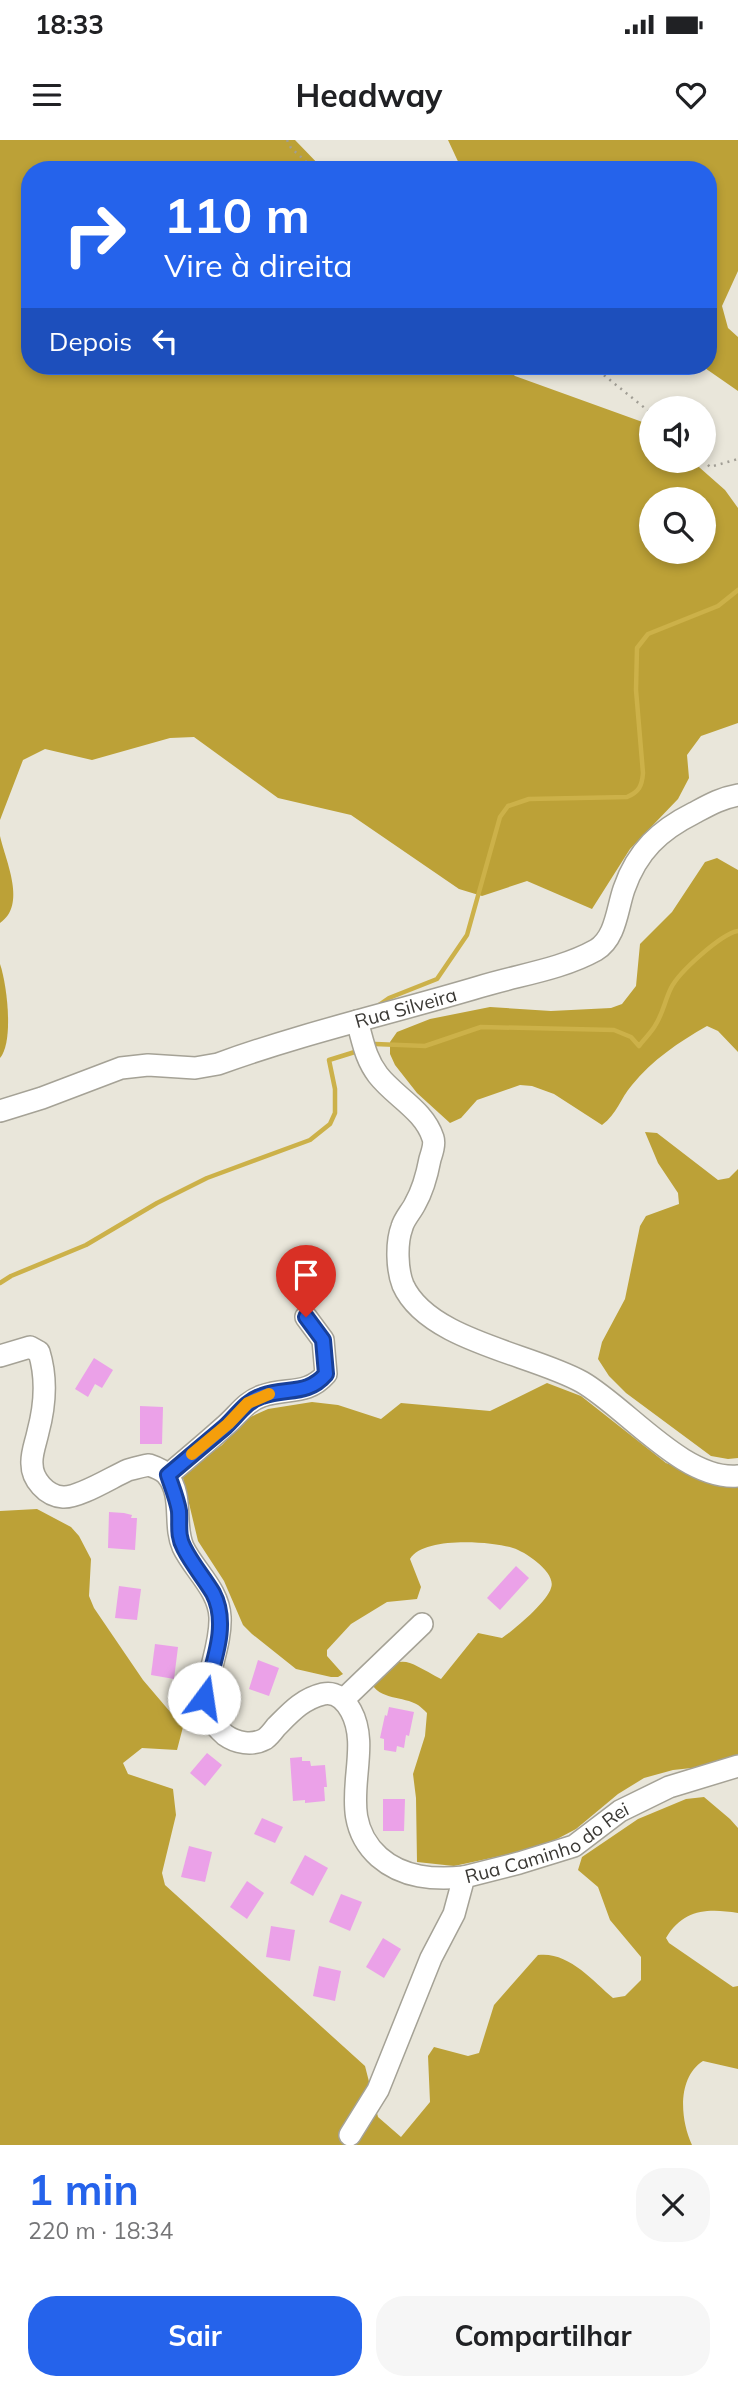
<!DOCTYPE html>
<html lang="pt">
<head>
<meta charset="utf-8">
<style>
	body { margin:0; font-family:Mulish,sans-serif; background:#f6f6f6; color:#202124; height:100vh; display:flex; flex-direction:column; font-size:26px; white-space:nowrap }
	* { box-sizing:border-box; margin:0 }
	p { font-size:23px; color:#757577 }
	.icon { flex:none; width:38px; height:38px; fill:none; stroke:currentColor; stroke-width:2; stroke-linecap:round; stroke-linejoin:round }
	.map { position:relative; height:2005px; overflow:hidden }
	.drawer { display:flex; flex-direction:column; background:#fff; flex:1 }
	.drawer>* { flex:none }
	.top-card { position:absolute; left:21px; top:21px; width:696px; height:214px; border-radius:28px; box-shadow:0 4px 10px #0003; background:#2563eb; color:#fff; overflow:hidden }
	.tools { position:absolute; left:639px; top:256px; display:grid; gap:14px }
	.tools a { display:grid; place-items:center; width:77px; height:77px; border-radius:50%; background:#fff; box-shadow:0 4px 10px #0003; font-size:35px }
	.pin { position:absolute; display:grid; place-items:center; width:60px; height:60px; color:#fff; margin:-72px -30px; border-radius:50% 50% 50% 0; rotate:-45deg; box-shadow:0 0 7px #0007 }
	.pin .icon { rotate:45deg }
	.me { position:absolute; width:77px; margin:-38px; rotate:14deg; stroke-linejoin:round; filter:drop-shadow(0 0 5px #0008) }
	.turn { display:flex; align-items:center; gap:24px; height:147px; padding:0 28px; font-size:32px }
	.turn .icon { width:91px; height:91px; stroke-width:2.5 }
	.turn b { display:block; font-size:49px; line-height:60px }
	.then { display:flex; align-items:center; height:66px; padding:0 28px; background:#0003; gap:14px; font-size:26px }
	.round { display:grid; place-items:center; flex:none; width:74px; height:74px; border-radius:28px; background:#f6f6f6 }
	.head { display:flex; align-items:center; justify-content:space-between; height:119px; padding:0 28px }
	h1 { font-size:42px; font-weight:700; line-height:52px; color:#2563eb }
	.primary-button { display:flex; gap:14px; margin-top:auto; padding:14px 28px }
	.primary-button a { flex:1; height:80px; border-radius:28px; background:#2563eb; color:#fff; font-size:28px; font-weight:700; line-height:80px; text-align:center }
	.primary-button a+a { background:#f6f6f6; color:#202124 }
	.status { display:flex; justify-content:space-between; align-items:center; height:49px; padding:0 35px; background:#fff; direction:ltr }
	.status svg { height:19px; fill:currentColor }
	header { display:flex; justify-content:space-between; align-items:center; height:91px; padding:0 28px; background:#fff; font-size:32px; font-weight:700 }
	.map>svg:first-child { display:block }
</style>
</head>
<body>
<div class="status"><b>18:33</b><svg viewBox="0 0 49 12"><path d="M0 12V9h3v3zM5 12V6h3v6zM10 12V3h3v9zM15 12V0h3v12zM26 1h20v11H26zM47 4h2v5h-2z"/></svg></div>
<header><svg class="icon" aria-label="menu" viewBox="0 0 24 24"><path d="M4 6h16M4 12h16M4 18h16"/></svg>Headway<svg class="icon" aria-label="heart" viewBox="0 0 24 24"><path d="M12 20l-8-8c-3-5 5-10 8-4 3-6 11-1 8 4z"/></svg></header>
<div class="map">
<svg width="738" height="2005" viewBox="0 0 738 2005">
	<rect width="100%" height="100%" fill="#e9e6da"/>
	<!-- forest -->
	<g fill="#bca137" fill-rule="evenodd">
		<path d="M0,0h295l29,30h-294v196h475l10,10 133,48 3,3v33h40l34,30 13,18v215l-37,13 -14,19 2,23 -11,21 -48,50 -38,60 -65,-28 -45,15 -23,-7 -108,-74 -73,-17 -84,-61 -24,1 -78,22 -47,-11 -22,11 -23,60zM651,359h53v52h-53z"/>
		<path d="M448,0h290v131l-16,35 6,22 10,9v54l-36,-25h7v-196h-247z"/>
		<path d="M0,696c6,26 27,69 0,87z"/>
		<path d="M717,718l21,12v182l-20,-21 -11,-5c-28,16 -55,34 -75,59 -12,14 -15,29 -30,40l-48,-31 -22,-8 -12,-1 -43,15 -16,18 -11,5 -33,-30 -22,-28 -5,-11v-12l7,-10 33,-13 60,-12 61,4 60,-3 11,-4 14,-18 4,-42 32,-32 33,-50z"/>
		<path d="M0,824c7,20 14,78 0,94z"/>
		<path d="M645,992l12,1 61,47 11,-2 9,-9v289l-10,1 -17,-3 -85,-63 -17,-17 -11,-17 4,-17 23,-43 15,-73 6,-10 33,-12 -1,-11 -20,-30z"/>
		<path d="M547,1243l34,13 85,67 65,23h7v268l-18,11 -47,5 -29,8 -26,16 -42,35 -34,18 -88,19 -37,-4 -1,-64 -3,-24 12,-38 2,-23c-3,-3 -6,-6 -9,-8 -14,-9 -40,-5 -47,-23 31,-31 34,-22 70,-3l37,-46 24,5c12,-8 45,-36 49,-50 6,-15 -25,-36 -38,-40 -21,-7 -90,-12 -103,11l11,28 -4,12 -30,3 -36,22 -24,26v6l16,18 -5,3h-7l-35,-8 -44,-35 -9,-9 -19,-44 -26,-40 -16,-67 40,-29 24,-26 22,-10 44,-7 26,3 43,14 20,-16 89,8z"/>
		<path d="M37,1369l34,18 8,9 12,23 -2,37 5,12 49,72 40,47 -6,23 -35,-2 -19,15 5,11 45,15 3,26 -14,58 3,12 200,181 13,51 23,20 29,-35 -2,-46 6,-9 34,9 11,-3 15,-48 44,-50c30,-4 54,25 75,43l12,-2 16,-16v-23l-31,-37 -12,-33 -20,-17 4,-13 56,-38 48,-20 18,-2 26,22 8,9v85c-30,-5 -55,-4 -72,25l3,5 64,44 5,-1v83l-35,-8c-26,17 -23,58 -11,84h-692v-634z"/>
	</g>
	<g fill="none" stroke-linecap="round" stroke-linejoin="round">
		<!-- stream -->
		<g stroke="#ccb149" stroke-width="4.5">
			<path d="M376,867l13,-9 48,-19 30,-44 33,-118 8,-11 21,-7 98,-2c12,-5 15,-11 16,-24l-7,-83 1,-42 11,-14 70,-28 20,-16"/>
			<path d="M375,904l50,2 56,-19 133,3 17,7 8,9c5,-7 13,-14 17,-22 7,-11 9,-24 15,-36 8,-16 50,-54 67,-57"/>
			<path d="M0,1143l11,-7 75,-31 71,-42 50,-25 103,-38 20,-16 5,-11v-24l-6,-29 29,-9"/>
		</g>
	</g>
	<!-- building -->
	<g fill="#eba1e8">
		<path d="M94,1218l19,12 -11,18 -7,-4 -7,13 -13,-8z"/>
		<path d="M140,1266l23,1 -1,37h-22z"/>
		<path d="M109,1372l15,1 8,2 -1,3h6l-2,32 -27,-2z"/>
		<path d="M516,1426l13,12 -29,32 -13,-12z"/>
		<path d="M119,1446l22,3 -4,31 -22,-2z"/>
		<path d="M155,1504l23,3 -4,32 -23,-4z"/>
		<path d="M258,1520l21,8 -10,28 -20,-7z"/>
		<path d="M389,1567l25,5 -5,24 -3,-1 -2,13 -7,-2 -1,6 -12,-2v-11l-4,-1 5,-23 2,1z"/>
		<path d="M207,1613l15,12 -17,21 -15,-13z"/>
		<path d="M302,1617v4h8l1,5 14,-1 2,22h-3l1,14 -20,2v-3l-12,1 -3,-43z"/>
		<path d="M383,1659h22l-1,32h-21z"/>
		<path d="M262,1678l21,9 -8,16 -21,-9z"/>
		<path d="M189,1706l23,6 -7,30 -24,-5z"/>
		<path d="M305,1715l23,13 -15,28 -23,-13z"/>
		<path d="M247,1741l17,12 -17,26 -17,-12z"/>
		<path d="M341,1754l21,8 -12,29 -21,-9z"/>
		<path d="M271,1786l24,4 -5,31 -24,-4z"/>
		<path d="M383,1798l18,11 -17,29 -18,-11z"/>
		<path d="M319,1826l22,5 -6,30 -22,-5z"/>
	</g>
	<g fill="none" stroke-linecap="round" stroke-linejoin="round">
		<!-- minor casing -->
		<g stroke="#a5a296" stroke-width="24">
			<g id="minor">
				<path d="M357,881c6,20 8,37 21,54 17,22 46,35 55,63 2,6 -1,15 -3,21 -3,16 -7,31 -15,45 -4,8 -11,15 -13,23 -6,16 -5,43 1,58 25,56 130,69 179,97 45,26 102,99 156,94"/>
				<path id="s1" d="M0,971l42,-13 79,-30 27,-3 47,3 23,-4c85,-31 174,-51 261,-77 38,-12 81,-17 117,-37 20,-12 21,-41 28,-61 13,-38 36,-59 70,-76 15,-8 27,-15 44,-18"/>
				<path d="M0,1216l30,-9 9,5c8,26 6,54 -1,80 -2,10 -7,22 -6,32 0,15 14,32 31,33 16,1 49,-20 65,-27 7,-2 14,-4 21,-5 6,2 14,5 18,10 17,21 6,50 16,72 11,23 36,43 37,70 1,21 -7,42 -11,62 -2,7 -5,14 -4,21 2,17 8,24 20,35 11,8 27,11 40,4 4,-3 8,-8 11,-12 14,-14 26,-28 47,-33 13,-3 22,6 28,17 24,44 -20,103 28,146 24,21 55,23 85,20"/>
				<path d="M168,1335c19,-16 38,-32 57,-49 12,-10 21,-25 37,-30 25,-9 45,0 64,-22l-3,-34 -17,-23"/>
				<path d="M344,1559l78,-75"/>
				<path id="s2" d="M350,1995l28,-45 53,-132 23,-44 10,-37 55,-14 55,-17 46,-35 49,-24 69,-21"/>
			</g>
		</g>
		<!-- path -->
		<g stroke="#a19e95" stroke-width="2.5" stroke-dasharray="2 5" stroke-linecap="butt">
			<path d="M287,0l4,8 20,18 37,4"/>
			<path d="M585,226l20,10 46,37"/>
			<path d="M703,320l7,7 28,-8"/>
		</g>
		<!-- minor -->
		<use href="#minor" stroke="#fff" stroke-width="21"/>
	</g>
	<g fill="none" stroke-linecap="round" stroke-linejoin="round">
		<!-- route casing -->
		<g stroke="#184099" stroke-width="18">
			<path id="route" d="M204,1558c8,-33 26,-73 9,-105 -9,-15 -21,-29 -29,-45 -7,-13 -4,-23 -5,-37 -2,-12 -7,-24 -11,-36 19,-16 38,-32 57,-48 12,-11 21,-26 37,-31 25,-9 45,0 64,-22l-3,-34 -17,-23"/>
		</g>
		<!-- route -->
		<use href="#route" stroke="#2563eb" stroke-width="12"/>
		<!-- slow -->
		<path stroke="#f59e0b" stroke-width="12" d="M192,1314l36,-30 20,-21 21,-9"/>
	</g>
	<g text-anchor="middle" stroke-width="6" stroke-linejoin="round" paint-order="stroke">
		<!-- street labels -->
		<g font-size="19" fill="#3a3834" stroke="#fff">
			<text dy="7" stroke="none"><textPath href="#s1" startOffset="422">Rua Silveira</textPath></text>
			<text dy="7" stroke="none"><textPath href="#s2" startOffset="374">Rua Caminho do Rei</textPath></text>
		</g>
	</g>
</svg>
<div class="tools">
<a><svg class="icon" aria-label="sound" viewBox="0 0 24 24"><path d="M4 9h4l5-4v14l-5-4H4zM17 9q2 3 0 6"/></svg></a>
<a><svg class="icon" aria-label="search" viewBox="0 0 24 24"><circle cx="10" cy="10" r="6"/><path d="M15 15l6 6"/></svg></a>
</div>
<div class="pin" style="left:306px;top:1177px;background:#d93025"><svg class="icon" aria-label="arrive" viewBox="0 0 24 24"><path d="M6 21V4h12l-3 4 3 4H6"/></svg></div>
<svg class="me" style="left:204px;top:1558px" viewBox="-20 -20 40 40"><circle r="19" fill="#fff"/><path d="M0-13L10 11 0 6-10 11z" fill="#2563eb"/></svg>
<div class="top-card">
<div class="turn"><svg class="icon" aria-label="right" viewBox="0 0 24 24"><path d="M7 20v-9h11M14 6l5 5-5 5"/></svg><div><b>110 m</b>Vire à direita</div></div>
<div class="then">Depois<svg class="icon" aria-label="left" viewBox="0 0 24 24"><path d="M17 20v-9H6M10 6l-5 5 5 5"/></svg></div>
</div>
</div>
<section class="drawer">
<div class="head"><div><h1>1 min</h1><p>220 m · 18:34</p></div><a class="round"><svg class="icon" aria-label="close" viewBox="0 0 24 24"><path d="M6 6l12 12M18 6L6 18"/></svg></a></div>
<div class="primary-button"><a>Sair</a><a>Compartilhar</a></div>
</section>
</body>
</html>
